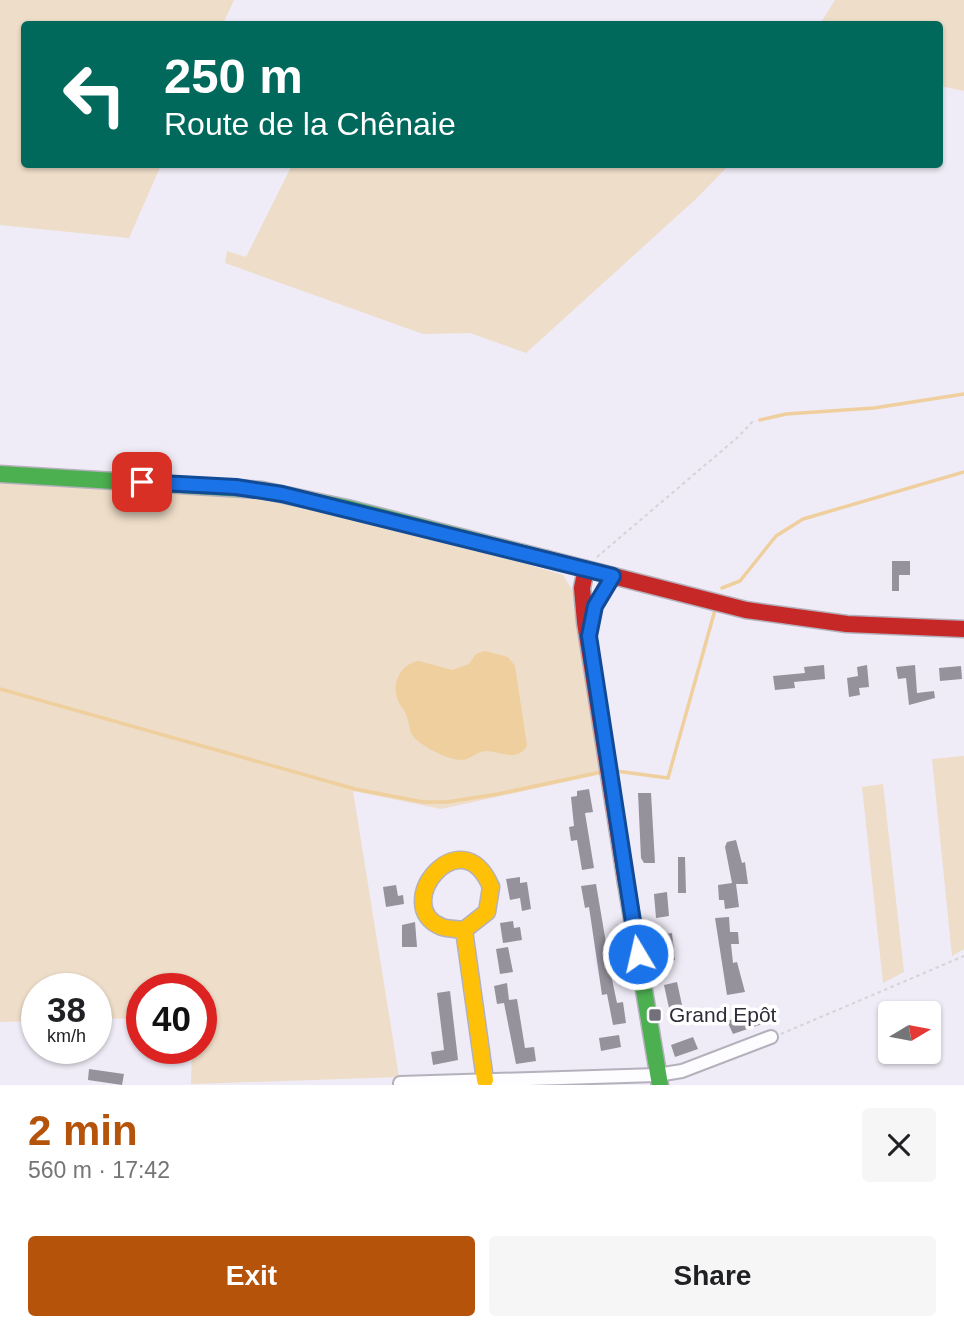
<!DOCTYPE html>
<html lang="en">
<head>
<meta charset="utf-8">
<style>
	body { margin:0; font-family:Arial,sans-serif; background:#f6f6f6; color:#202124; height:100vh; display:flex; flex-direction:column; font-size:26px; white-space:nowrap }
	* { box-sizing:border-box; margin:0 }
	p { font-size:23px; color:#757577 }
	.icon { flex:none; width:38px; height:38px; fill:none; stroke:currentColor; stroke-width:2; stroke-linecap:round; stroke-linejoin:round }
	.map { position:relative; height:1085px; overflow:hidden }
	.sheet { display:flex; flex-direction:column; background:#fff; flex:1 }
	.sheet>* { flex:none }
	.top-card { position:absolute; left:21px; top:21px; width:922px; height:147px; border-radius:7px; box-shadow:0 2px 5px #0004; background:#00695c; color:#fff; overflow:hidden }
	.needle { width:46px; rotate:80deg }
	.tools { position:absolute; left:878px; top:1001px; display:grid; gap:14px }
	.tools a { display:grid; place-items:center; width:63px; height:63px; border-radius:7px; background:#fff; box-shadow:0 2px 5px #0004; font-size:35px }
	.speed { position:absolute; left:21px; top:973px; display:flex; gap:14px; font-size:35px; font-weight:700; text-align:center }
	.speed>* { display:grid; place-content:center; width:91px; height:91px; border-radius:50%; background:#fff; box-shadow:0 2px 5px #0004; line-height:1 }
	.speed small { font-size:18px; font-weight:400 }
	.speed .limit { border:10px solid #d22; background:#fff; color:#111 }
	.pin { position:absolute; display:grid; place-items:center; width:60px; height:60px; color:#fff; margin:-30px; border-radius:14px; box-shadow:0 4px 10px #0006 }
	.me { position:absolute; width:77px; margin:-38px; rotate:351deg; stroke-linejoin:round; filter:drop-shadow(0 0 5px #0008) }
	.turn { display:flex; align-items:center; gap:24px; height:147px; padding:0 28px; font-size:32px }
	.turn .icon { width:91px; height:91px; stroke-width:2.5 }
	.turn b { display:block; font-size:49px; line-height:60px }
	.round { display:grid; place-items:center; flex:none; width:74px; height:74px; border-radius:7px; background:#f6f6f6 }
	.headline { display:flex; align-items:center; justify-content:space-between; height:119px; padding:0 28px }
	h1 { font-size:42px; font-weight:700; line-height:52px; color:#b45309 }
	.primary-button { display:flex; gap:14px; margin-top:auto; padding:14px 28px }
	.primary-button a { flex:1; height:80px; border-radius:7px; background:#b45309; color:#fff; font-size:28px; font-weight:700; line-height:80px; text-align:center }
	.primary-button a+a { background:#f6f6f6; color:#202124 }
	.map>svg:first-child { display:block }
</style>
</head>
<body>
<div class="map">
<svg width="964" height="1085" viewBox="0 0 964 1085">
	<rect width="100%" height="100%" fill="#efecf7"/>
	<!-- green -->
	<g fill="#eeddc8">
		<path d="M0,0h234l-11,24h-199v140l137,1 -32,73 -129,-13z"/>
		<path d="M835,0h129v91l-24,-5v-62h-120z"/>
		<path d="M292,165v-1l437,1 -32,33 -171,155 -56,-20 -47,1 -198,-71 2,-12 19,6z"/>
		<path d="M0,482l266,17 170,38 127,38 14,23 25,176 -161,35 -88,-18 46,286 -208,7 1,-36h9v-59h-59v29l-46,1v-30h-59v32l-37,1z"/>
		<path d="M964,756v193l-12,7 -20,-197z"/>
		<path d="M883,784l21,188 -21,11 -21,-196z"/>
	</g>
	<!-- water -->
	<path fill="#efcf9d" d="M485,651l23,6 7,9 12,80c-10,16 -25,6 -40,5 -16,0 -14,15 -40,6 -10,-4 -30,-13 -36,-24 -2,-5 -2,-11 -4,-16 -2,-7 -8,-12 -10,-19 -5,-17 5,-35 22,-37l33,9 17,-6 7,-10z"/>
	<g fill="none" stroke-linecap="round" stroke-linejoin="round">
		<!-- stream -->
		<g stroke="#efcf9d" stroke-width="3.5">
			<path d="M760,420l26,-6 88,-6 90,-14"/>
			<path d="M722,588l18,-7 36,-45 27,-17 161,-47"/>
			<path d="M0,689l355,100 68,13h24l51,-8 103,-22"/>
			<path d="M616,771l52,7 47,-168"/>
		</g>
	</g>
	<!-- building -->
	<g fill="#95929c">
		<path d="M892,561h18v14h-11v16h-7z"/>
		<path d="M824,665l1,14 -31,3 1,6 -20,2 -2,-14 32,-3 -1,-6z"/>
		<path d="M867,665l2,22 -10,1 1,7 -11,2 -2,-19 11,-2 -1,-9z"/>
		<path d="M915,665l2,28 17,-2 1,7 -26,7 -3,-27 -8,1 -2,-12z"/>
		<path d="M961,666l1,13 -22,2 -1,-13z"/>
		<path d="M589,789l4,23 -8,1 9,55 -12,2 -5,-30 -6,1 -2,-14 5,-1 -3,-29 6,-1v-5z"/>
		<path d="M638,793h13l4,70h-11l-3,-5z"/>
		<path d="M736,840l6,23 3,-1 3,22h-12l3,23 -14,2 -1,-9h-5l-1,-15 14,-2 -7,-36 2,-5z"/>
		<path d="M678,857h7l1,36h-8z"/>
		<path d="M520,877v6l7,-1 4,27 -9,2 -2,-13 -10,2 -4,-21z"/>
		<path d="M596,884l17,100 4,19 6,-1 3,21 -13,2 -6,-31 -5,1 -13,-88 -4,1 -4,-22z"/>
		<path d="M396,885l2,11 5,-1 1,9 -18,3 -3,-20z"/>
		<path d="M667,892l2,24 -13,2 -2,-24z"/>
		<path d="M729,917l1,15h8l1,12h-8l2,19 4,-1 8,30 -18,3 -12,-77z"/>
		<path d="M513,921l1,7 6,-1 2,13 -19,3 -3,-20z"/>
		<path d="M415,922l2,25h-15v-22z"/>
		<path d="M672,933l3,27 -5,1v4l-9,1 -3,-31z"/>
		<path d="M508,947l5,25 -13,2 -4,-25z"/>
		<path d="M677,982l5,23 -13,3 -5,-23z"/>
		<path d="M507,983l2,17 8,-1 8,49 9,-1 2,14 -20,3 -12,-61 -7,1 -3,-18z"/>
		<path d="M450,991l8,69 -25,5 -2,-13 13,-2 -7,-57z"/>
		<path d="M757,1010l5,14 -29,10 -6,-13z"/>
		<path d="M619,1035l2,12 -20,4 -2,-13z"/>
		<path d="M693,1037l5,12 -23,8 -4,-12z"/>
		<path d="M89,1069l35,5 -2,11 -34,-5z"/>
	</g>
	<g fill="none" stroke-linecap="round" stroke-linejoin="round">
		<!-- street casing -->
		<g stroke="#b4b1bc" stroke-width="16">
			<g id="street">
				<path d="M589,629l6,-23 18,-30"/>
				<path d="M400,1083l257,-8 25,-4 89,-34"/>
			</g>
		</g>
		<!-- fast casing -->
		<g stroke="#b4b1bc" stroke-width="19">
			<g id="fast">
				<path d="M0,474l262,16 85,18 200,51"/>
				<path d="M626,883l34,202"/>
			</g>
		</g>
		<!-- slow casing -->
		<g stroke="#b4b1bc" stroke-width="19">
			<path id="slow" d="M464,930c-7,-1 -16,-1 -22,-3 -53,-20 19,-112 49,-40l-4,25 -23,18 21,150"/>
		</g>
		<!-- jam casing -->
		<g stroke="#b4b1bc" stroke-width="19">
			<g id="jam">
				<path d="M547,559l199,51 101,14 117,5"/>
				<path d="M586,569l-4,19 3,34 41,261"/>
			</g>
		</g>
		<!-- path -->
		<g stroke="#d5d3d7" stroke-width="2" stroke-dasharray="3.5 3.5" stroke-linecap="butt">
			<path d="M597,557l141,-120 17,-18"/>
			<path d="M781,1034l183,-78"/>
		</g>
		<!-- street -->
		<use href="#street" stroke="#fdfcfe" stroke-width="12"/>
		<!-- fast -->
		<use href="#fast" stroke="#4caf50" stroke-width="16"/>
		<!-- slow -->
		<use href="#slow" stroke="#ffc107" stroke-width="16"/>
		<!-- jam -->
		<use href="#jam" stroke="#c62828" stroke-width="16"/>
	</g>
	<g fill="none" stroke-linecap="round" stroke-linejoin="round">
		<!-- route casing -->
		<g stroke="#114b97" stroke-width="18">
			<path id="route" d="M142,482l94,5 46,7 331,82 -18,30 -6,30 49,318"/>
		</g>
		<!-- route -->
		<use href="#route" stroke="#1a73e8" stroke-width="12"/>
	</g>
	<!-- markers -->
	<rect fill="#73707c" stroke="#fff" stroke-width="2.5" x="648" y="1008" width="14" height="14" rx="3.5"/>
	<g text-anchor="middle" stroke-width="7" stroke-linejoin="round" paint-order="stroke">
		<!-- poi labels -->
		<g font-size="21" fill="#302d39" stroke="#fff" text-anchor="start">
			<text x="669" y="1022">Grand Epôt</text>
		</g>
	</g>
</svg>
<div class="tools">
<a><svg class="needle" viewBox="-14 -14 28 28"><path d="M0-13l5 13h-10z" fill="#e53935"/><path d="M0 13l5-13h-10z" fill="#757577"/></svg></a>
</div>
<div class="speed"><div>38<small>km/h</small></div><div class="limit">40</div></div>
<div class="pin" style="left:142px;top:482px;background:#d93025"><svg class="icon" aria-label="arrive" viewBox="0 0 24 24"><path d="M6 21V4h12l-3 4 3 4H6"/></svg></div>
<svg class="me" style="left:638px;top:954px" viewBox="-20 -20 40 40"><circle r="17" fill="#1a73e8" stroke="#fff" stroke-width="3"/><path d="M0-11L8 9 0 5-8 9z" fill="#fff"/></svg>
<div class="top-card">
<div class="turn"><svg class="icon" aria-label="left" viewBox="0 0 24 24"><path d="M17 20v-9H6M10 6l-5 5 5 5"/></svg><div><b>250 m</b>Route de la Chênaie</div></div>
</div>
</div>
<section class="sheet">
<div class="headline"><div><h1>2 min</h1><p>560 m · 17:42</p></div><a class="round"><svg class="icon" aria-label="close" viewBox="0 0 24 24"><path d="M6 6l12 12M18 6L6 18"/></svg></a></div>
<div class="primary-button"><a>Exit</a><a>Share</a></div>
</section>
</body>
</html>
